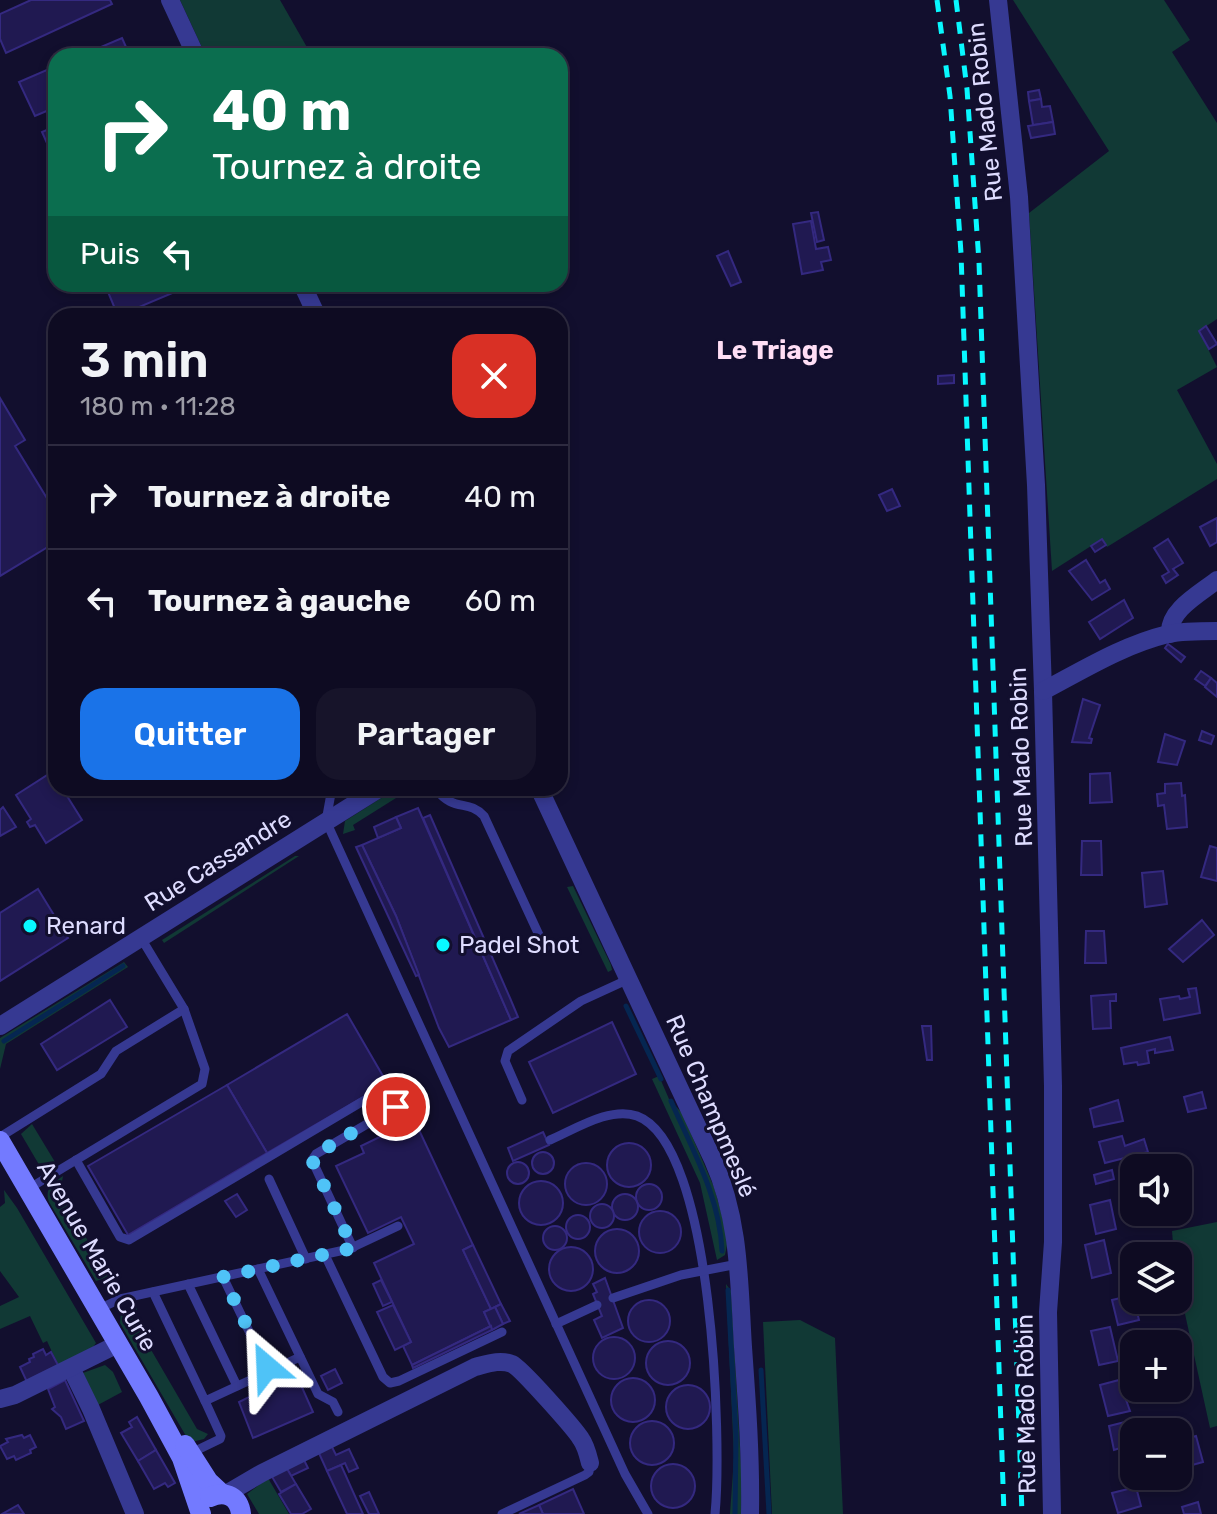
<!DOCTYPE html>
<html lang="fr">
<head>
<meta charset="utf-8">
<style>
	body { margin:0; font-family:Rubik,sans-serif; background:#17142a; color:#f1f3f6; height:100vh; display:flex; flex-direction:column; font-size:30px; white-space:nowrap }
	* { box-sizing:border-box; margin:0 }
	p { font-size:26px; color:#9b9ba5 }
	.icon { flex:none; width:44px; height:44px; fill:none; stroke:currentColor; stroke-width:2; stroke-linecap:round; stroke-linejoin:round }
	.map { position:relative; flex:1; overflow:hidden }
	.sheet { position:absolute; left:48px; top:308px; width:520px; height:488px; display:flex; flex-direction:column; background:#0e0b22; border-radius:24px; box-shadow:0 4px 12px #0003,0 0 0 2px #2e2b40 }
	.sheet>* { flex:none }
	.hud { position:absolute; left:48px; top:48px; width:520px; height:244px; border-radius:24px; box-shadow:0 4px 12px #0003,0 0 0 2px #2e2b40; background:#0b6e4f; color:#fff; overflow:hidden }
	.buttons { position:absolute; left:1120px; top:1154px; display:grid; gap:16px }
	.buttons a { display:grid; place-items:center; width:72px; height:72px; border-radius:16px; background:#0e0b22; box-shadow:0 4px 12px #0003,0 0 0 2px #2e2b40; font-size:40px }
	.pin { position:absolute; display:grid; place-items:center; width:68px; height:68px; color:#fff; margin:-34px; border:4px solid #fff; border-radius:50%; box-shadow:0 2px 8px #0007 }
	.me { position:absolute; width:88px; margin:-44px; rotate:334deg; stroke-linejoin:round; filter:drop-shadow(0 0 6px #0008) }
	.turn { display:flex; align-items:center; gap:28px; height:168px; padding:0 32px; font-size:36px }
	.turn .icon { width:104px; height:104px; stroke-width:2.5 }
	.turn b { display:block; font-size:56px; line-height:68px }
	.then { display:flex; align-items:center; height:76px; padding:0 32px; background:#0003; gap:16px; font-size:30px }
	.round { display:grid; place-items:center; flex:none; width:84px; height:84px; border-radius:24px; background:#17142a }
	.head { display:flex; align-items:center; justify-content:space-between; height:136px; padding:0 32px }
	h1 { font-size:48px; font-weight:600; line-height:60px }
	.button { display:flex; gap:16px; margin-top:auto; padding:16px 32px }
	.button a { flex:1; height:92px; border-radius:24px; background:#1a73e8; color:#fff; font-size:32px; font-weight:600; line-height:92px; text-align:center }
	.button a+a { background:#17142a; color:#f1f3f6 }
	ul { padding:0; list-style:none }
	li { display:flex; align-items:center; gap:24px; height:104px; padding:0 32px; border-top:2px solid #2e2b40 }
	li div { flex:1 }
	li b { display:block; font-size:30px }
	li em { font-style:normal }
	.map>svg:first-child { display:block }
</style>
</head>
<body>
<div class="map">
<svg width="1217" height="1514" viewBox="0 0 1217 1514">
	<rect width="100%" height="100%" fill="#120f2e"/>
	<!-- green -->
	<g fill="#113935">
		<path d="M180,0h100l32,56h-106z"/>
		<path d="M1013,0h151l26,40 -18,12 45,71v196l-18,12 18,36 -40,23 40,74v15l-110,68 -5,-8 -50,32 -23,-358 80,-62z"/>
		<path d="M397,788h15l-59,37 2,5 -12,4 2,-13z"/>
		<path d="M295,856h4l-135,87 -2,-3z"/>
		<path d="M573,886l38,79 1,5 -4,2 -41,-85z"/>
		<path d="M124,962l4,5 -122,77 -6,25v-31z"/>
		<path d="M659,1076l10,23 13,14 32,74 11,39 2,19 -2,10 -8,5 -17,-77 -48,-104z"/>
		<path d="M32,1124l23,38 -14,6 -20,-34z"/>
		<path d="M63,1176l-3,17 49,84 -13,4 -47,-79c-5,-13 4,-19 14,-26z"/>
		<path d="M4,1190l13,18 79,135 -6,8 -31,16 -12,-26 -4,2 -13,-27 -30,13v-23l19,-9 -19,-26v-64l5,-4z"/>
		<path d="M1217,1222v204l-7,2 -32,-146v-26h-4l-2,-25z"/>
		<path d="M726,1284l5,7 11,192 -1,31h-11l4,-57z"/>
		<path d="M137,1306v4l-5,7 65,112 11,5 -4,5 -12,3 -6,-6 -66,-113 1,-11z"/>
		<path d="M800,1320l35,18 8,176h-71l-9,-192z"/>
		<path d="M105,1365l8,7 9,20 -26,14 -16,-32z"/>
		<path d="M268,1478l21,36h-30l-12,-20z"/>
	</g>
	<g fill="none" stroke-linecap="round" stroke-linejoin="round">
		<!-- stream -->
		<g stroke="#052651" stroke-width="5">
			<path d="M626,1006l35,73"/>
			<path d="M4,1041l119,-75"/>
			<path d="M671,1101c21,48 49,96 51,150"/>
			<path d="M728,1290l8,146 -1,78"/>
			<path d="M761,1370l8,144"/>
		</g>
	</g>
	<!-- building -->
	<g fill="#201951" stroke="#342980" stroke-width="2">
		<path d="M31,0h79l2,4 -106,49 -6,-14v-25z"/>
		<path d="M122,38l8,18h-50z"/>
		<path d="M56,66v41l-21,9 -16,-34z"/>
		<path d="M1039,90l2,9 -12,2 -1,-9z"/>
		<path d="M1041,99l1,8 8,-1 3,16 -20,3 -4,-24z"/>
		<path d="M1053,122l2,12 -24,4 -3,-12z"/>
		<path d="M56,126v37l-14,-31z"/>
		<path d="M818,212l6,28 -7,2 -6,-29z"/>
		<path d="M811,221l5,28 12,-2 3,13 -10,2 2,8 -21,4 -9,-50z"/>
		<path d="M728,251l13,31 -10,4 -14,-30z"/>
		<path d="M125,284h55l2,5 -64,27 -10,-24z"/>
		<path d="M1206,326l11,18 -8,5 -10,-18z"/>
		<path d="M954,375v8l-16,1v-8z"/>
		<path d="M0,398l25,42 -10,6 41,67v29l-56,34z"/>
		<path d="M892,489l8,17 -13,5 -8,-16z"/>
		<path d="M1217,518v24l-7,4 -10,-19z"/>
		<path d="M1102,539l4,6 -11,7 -4,-6z"/>
		<path d="M1168,539l15,24 -10,6 5,6 -12,8 -4,-7 7,-4 -15,-24z"/>
		<path d="M1086,560l14,23 5,-3 5,9 -18,11 -23,-29z"/>
		<path d="M1124,600l9,18 -33,21 -11,-17z"/>
		<path d="M1168,644l17,13 -4,5 -16,-14z"/>
		<path d="M1201,671l10,7 -6,8 -10,-7z"/>
		<path d="M1211,678l6,5v14l-12,-10z"/>
		<path d="M1083,699l17,6 -11,33 3,1 -1,4 -19,-1z"/>
		<path d="M1202,731l12,5 -3,8 -12,-4z"/>
		<path d="M1165,734l20,7 -8,24 -19,-3z"/>
		<path d="M52,772l4,7v9h6l20,32 -36,23 -11,-18 -5,2 -3,-5 4,-3 -15,-24z"/>
		<path d="M1110,773l2,29 -22,1v-29z"/>
		<path d="M1181,783l1,13 3,-1 2,32 -20,2 -3,-24 -6,1 -1,-12 8,-1v-9z"/>
		<path d="M3,807l13,20 -16,9v-26z"/>
		<path d="M418,808l93,212 -62,27 -10,-19 -43,-112 -34,-71 39,-17 -5,-11z"/>
		<path d="M430,815l80,183 8,19 -7,3 -88,-202z"/>
		<path d="M396,817l5,11 -23,10 -4,-11z"/>
		<path d="M1082,841h19l1,34h-21z"/>
		<path d="M362,845l34,71 23,59 -3,1 -60,-129z"/>
		<path d="M1210,846l7,2v33l-16,-4z"/>
		<path d="M1163,871l4,33 -22,3 -3,-34z"/>
		<path d="M38,889l30,49 -68,43v-68z"/>
		<path d="M1202,920l12,15 -31,27 -14,-13z"/>
		<path d="M1086,931h18l2,32h-21z"/>
		<path d="M1196,988l4,25 -36,7 -4,-21 19,-3 1,3 10,-2 -2,-8z"/>
		<path d="M1116,994v7h-6l1,27 -18,1 -2,-33z"/>
		<path d="M110,1000l17,27 -70,43 -16,-26z"/>
		<path d="M347,1014l40,69 -120,70 -40,-68z"/>
		<path d="M612,1022l24,52 -83,39 -24,-51z"/>
		<path d="M922,1026h9l1,34h-5z"/>
		<path d="M1170,1037l3,13 -18,3v-4l-8,2 2,12 -11,2 -1,-3 -13,2 -3,-16z"/>
		<path d="M227,1085l40,68 -139,82 -40,-69z"/>
		<path d="M1202,1092l4,16 -18,4 -4,-15z"/>
		<path d="M1118,1100l5,21 -29,6 -4,-18z"/>
		<path d="M412,1115l61,130 -10,5 28,59 -7,3 7,14 -79,39 -9,-19 8,-4 -37,-79 40,-19 -13,-27 -33,16 -32,-67 28,-13 -3,-7 27,-13 -3,-6z"/>
		<path d="M543,1132l6,13 -36,16 -5,-13z"/>
		<path d="M1122,1136l3,10 19,-7 4,13 -43,11 -6,-21z"/>
		<circle cx="629" cy="1165" r="22"/>
		<circle cx="543" cy="1163" r="11"/>
		<circle cx="518" cy="1173" r="11"/>
		<circle cx="586" cy="1184" r="21"/>
		<path d="M1132,1165l2,29 -7,2 -7,-28z"/>
		<path d="M1112,1170l2,9 -18,5 -2,-9z"/>
		<circle cx="541" cy="1203" r="22"/>
		<circle cx="649" cy="1197" r="13"/>
		<path d="M237,1194l10,16 -11,7 -11,-16z"/>
		<circle cx="625" cy="1207" r="13"/>
		<path d="M1110,1200l6,29 -20,5 -6,-29z"/>
		<circle cx="602" cy="1216" r="12"/>
		<circle cx="660" cy="1232" r="21"/>
		<circle cx="578" cy="1227" r="12"/>
		<circle cx="555" cy="1238" r="12"/>
		<circle cx="617" cy="1251" r="22"/>
		<path d="M1104,1240l7,33 -19,5 -7,-33z"/>
		<path d="M473,1245l28,59 -10,5 -28,-59z"/>
		<circle cx="571" cy="1269" r="22"/>
		<path d="M605,1278l18,50 -21,10 -8,-18 8,-4 -9,-22 4,-2 -4,-8z"/>
		<path d="M381,1280l11,22 -9,4 -10,-22z"/>
		<path d="M1133,1295l6,25 -21,5 -6,-25z"/>
		<circle cx="649" cy="1321" r="21"/>
		<path d="M501,1304l9,17 -7,3 -8,-17z"/>
		<path d="M393,1305l18,37 -16,8 -18,-38z"/>
		<path d="M495,1307l8,17 -11,6 -8,-18z"/>
		<path d="M491,1326l1,4 -79,38 -1,-3z"/>
		<path d="M1110,1327l8,34 -19,4 -8,-34z"/>
		<path d="M1161,1331l3,13h-21l-2,-8z"/>
		<circle cx="614" cy="1358" r="21"/>
		<circle cx="668" cy="1363" r="22"/>
		<path d="M43,1349l3,6 5,-3 8,15 -32,15 -7,-15 10,-5 -1,-3 5,-2 -1,-3z"/>
		<path d="M335,1369l7,14 -14,7 -7,-14z"/>
		<path d="M296,1374l17,38 -60,26 -14,-36z"/>
		<circle cx="633" cy="1400" r="22"/>
		<path d="M65,1380l19,41 -18,8 -5,-12 -9,-8 3,-2 -7,-18z"/>
		<path d="M1119,1380l11,31 -22,5 -8,-31z"/>
		<circle cx="688" cy="1407" r="22"/>
		<path d="M137,1417l19,33 -18,11 -17,-28 11,-6 -3,-5z"/>
		<circle cx="652" cy="1443" r="22"/>
		<path d="M1125,1422l5,23 -16,5 -5,-24z"/>
		<path d="M22,1435l2,3 6,-3 6,12 -6,3 1,3 -15,7 -2,-4 -7,3 -7,-13 8,-4 -2,-3z"/>
		<path d="M1196,1436l7,26 -25,7v-28z"/>
		<path d="M331,1445l5,10 13,-6 9,19 -9,4 -4,-9 -18,8 -9,-20z"/>
		<path d="M156,1450l19,33 -7,4 -3,-4 -11,6 -16,-28z"/>
		<path d="M303,1458l5,10 -17,8 -5,-9z"/>
		<circle cx="673" cy="1486" r="22"/>
		<path d="M341,1465l22,49h-16l-20,-43z"/>
		<path d="M286,1467l10,17 -15,8 -10,-17z"/>
		<path d="M296,1484l15,25 -9,5h-11l-12,-20z"/>
		<path d="M1136,1487l5,19 -23,7 -6,-20z"/>
		<path d="M573,1489l11,25h-41l-4,-9z"/>
		<path d="M369,1492l10,22h-10l-9,-18z"/>
		<path d="M1198,1502l3,12h-17l-2,-7z"/>
		<path d="M18,1505l6,9h-22z"/>
		<path d="M539,1505l4,9h-24z"/>
	</g>
	<g fill="none" stroke-linecap="round" stroke-linejoin="round">
		<!-- lane -->
		<g stroke="#363992" stroke-width="9">
			<path d="M332,788l-6,33 299,653 23,40"/>
			<path d="M435,788c20,26 32,10 49,28l61,132"/>
			<path d="M522,1100l-17,-39 3,-10 73,-50 48,-22"/>
			<path d="M0,1137l101,-63 15,-23 68,-42 -43,-71"/>
			<path d="M550,1140c24,-10 60,-34 87,-24 77,28 85,327 78,398"/>
			<path d="M76,1160l44,77 9,3 263,-156"/>
			<path d="M269,1179l37,80"/>
			<path d="M28,1189l174,-105 3,-15 -21,-60"/>
			<path d="M353,1248l-41,-88 4,-6 80,-47"/>
			<path d="M325,1255l58,122 7,6 9,-2 103,-49"/>
			<path d="M258,1269l60,125 15,8 5,10"/>
			<path d="M223,1277l45,94"/>
			<path d="M188,1284l49,102"/>
			<path d="M153,1292l52,109 95,-44"/>
			<path d="M613,1298l68,-23 57,-11"/>
			<path d="M99,1309l21,-10 229,-50 49,-23"/>
			<path d="M556,1324l41,-19"/>
			<path d="M191,1453l29,-14 1,-3 -16,-35"/>
			<path d="M502,1514l83,-39 4,-3 1,-9"/>
		</g>
		<!-- street -->
		<g stroke="#363992" stroke-width="18">
			<path d="M170,0l26,56"/>
			<path d="M998,0l21,197 17,288 7,206 10,395v156l-5,70 4,202"/>
			<path d="M302,284l15,32"/>
			<path d="M1170,634c-2,-24 31,-41 47,-54"/>
			<path d="M1043,691c40,-21 80,-46 125,-57 15,-3 33,-3 49,-3"/>
			<path d="M539,788l174,372c27,60 26,123 30,187 4,56 8,111 7,167"/>
			<path d="M0,1026l380,-238"/>
			<path d="M71,1368l20,41 44,105"/>
			<path d="M0,1399l15,-4 103,-51"/>
			<path d="M226,1494l36,-21 213,-106c12,-3 25,-8 37,-3 9,4 63,65 69,75 5,7 7,16 9,24"/>
		</g>
		<!-- secondary -->
		<g stroke="#737aff" stroke-width="20">
			<path d="M0,1141l149,256 33,61 19,56"/>
			<path d="M185,1445l23,36 14,13"/>
			<path d="M210,1497c16,-7 29,0 31,17"/>
		</g>
		<!-- rail -->
		<g stroke="#08f8ff" stroke-width="5" stroke-dasharray="12 10" stroke-linecap="butt">
			<path d="M937,0l13,96 11,157 43,1261"/>
			<path d="M956,0l11,89 12,173 43,1252"/>
		</g>
	</g>
	<g fill="none" stroke-linecap="round" stroke-linejoin="round">
		<!-- route -->
		<path stroke="#4fc3f7" stroke-width="14" stroke-dasharray="0 25.2" d="M267,1367l-44,-90 130,-29 -41,-88 4,-6 80,-47"/>
	</g>
	<!-- markers -->
	<g fill="#08f8ff" stroke="#120f2e" stroke-width="3">
		<circle cx="30" cy="926" r="8"/>
		<circle cx="443" cy="945" r="8"/>
	</g>
	<g text-anchor="middle" stroke-width="6" stroke-linejoin="round" paint-order="stroke">
		<!-- street labels -->
		<g font-size="24" fill="#dedcff" stroke="#120f2e">
			<text transform="translate(985 112) rotate(-96)" y="8">Rue Mado Robin</text>
			<text transform="translate(1021 757) rotate(-92)" y="8">Rue Mado Robin</text>
			<text transform="translate(218 861) rotate(-32)" y="8">Rue Cassandre</text>
			<text transform="translate(711 1106) rotate(67)" y="8">Rue Champmeslé</text>
			<text transform="translate(97 1256) rotate(60)" y="8">Avenue Marie Curie</text>
			<text transform="translate(1026 1404) rotate(-91)" y="8">Rue Mado Robin</text>
		</g>
		<!-- poi labels -->
		<g font-size="24" fill="#dedcff" stroke="#120f2e" text-anchor="start">
			<text x="46" y="934">Renard</text>
			<text x="459" y="953">Padel Shot</text>
		</g>
		<!-- neighbourhood labels -->
		<g font-size="26" font-weight="bold" fill="#ffdef5" stroke="#120f2e">
			<text x="775" y="359">Le Triage</text>
		</g>
	</g>
</svg>
<div class="buttons">
<a><svg class="icon" aria-label="sound" viewBox="0 0 24 24"><path d="M4 9h4l5-4v14l-5-4H4zM17 9q2 3 0 6"/></svg></a>
<a><svg class="icon" aria-label="layers" viewBox="0 0 24 24"><path d="M12 4l9 5-9 5-9-5zM3 14l9 5 9-5"/></svg></a>
<a>+</a>
<a>−</a>
</div>
<div class="pin" style="left:396px;top:1107px;background:#d93025"><svg class="icon" aria-label="arrive" viewBox="0 0 24 24"><path d="M6 21V4h12l-3 4 3 4H6"/></svg></div>
<svg class="me" style="left:267px;top:1367px" viewBox="-20 -20 40 40"><path d="M0-17L14 15 0 8-14 15z" fill="#4fc3f7" stroke="#fff" stroke-width="4"/></svg>
<div class="hud">
<div class="turn"><svg class="icon" aria-label="right" viewBox="0 0 24 24"><path d="M7 20v-9h11M14 6l5 5-5 5"/></svg><div><b>40 m</b>Tournez à droite</div></div>
<div class="then">Puis<svg class="icon" aria-label="left" viewBox="0 0 24 24"><path d="M17 20v-9H6M10 6l-5 5 5 5"/></svg></div>
</div>
<section class="sheet">
<div class="head"><div><h1>3 min</h1><p>180 m · 11:28</p></div><a class="round" style="background:#d93025;color:#fff"><svg class="icon" aria-label="close" viewBox="0 0 24 24"><path d="M6 6l12 12M18 6L6 18"/></svg></a></div>
<ul>
<li><svg class="icon" aria-label="right" viewBox="0 0 24 24"><path d="M7 20v-9h11M14 6l5 5-5 5"/></svg><div><b>Tournez à droite</b></div><em>40 m</em></li>
<li><svg class="icon" aria-label="left" viewBox="0 0 24 24"><path d="M17 20v-9H6M10 6l-5 5 5 5"/></svg><div><b>Tournez à gauche</b></div><em>60 m</em></li>
</ul>
<div class="button"><a>Quitter</a><a>Partager</a></div>
</section>
</div>
</body>
</html>
